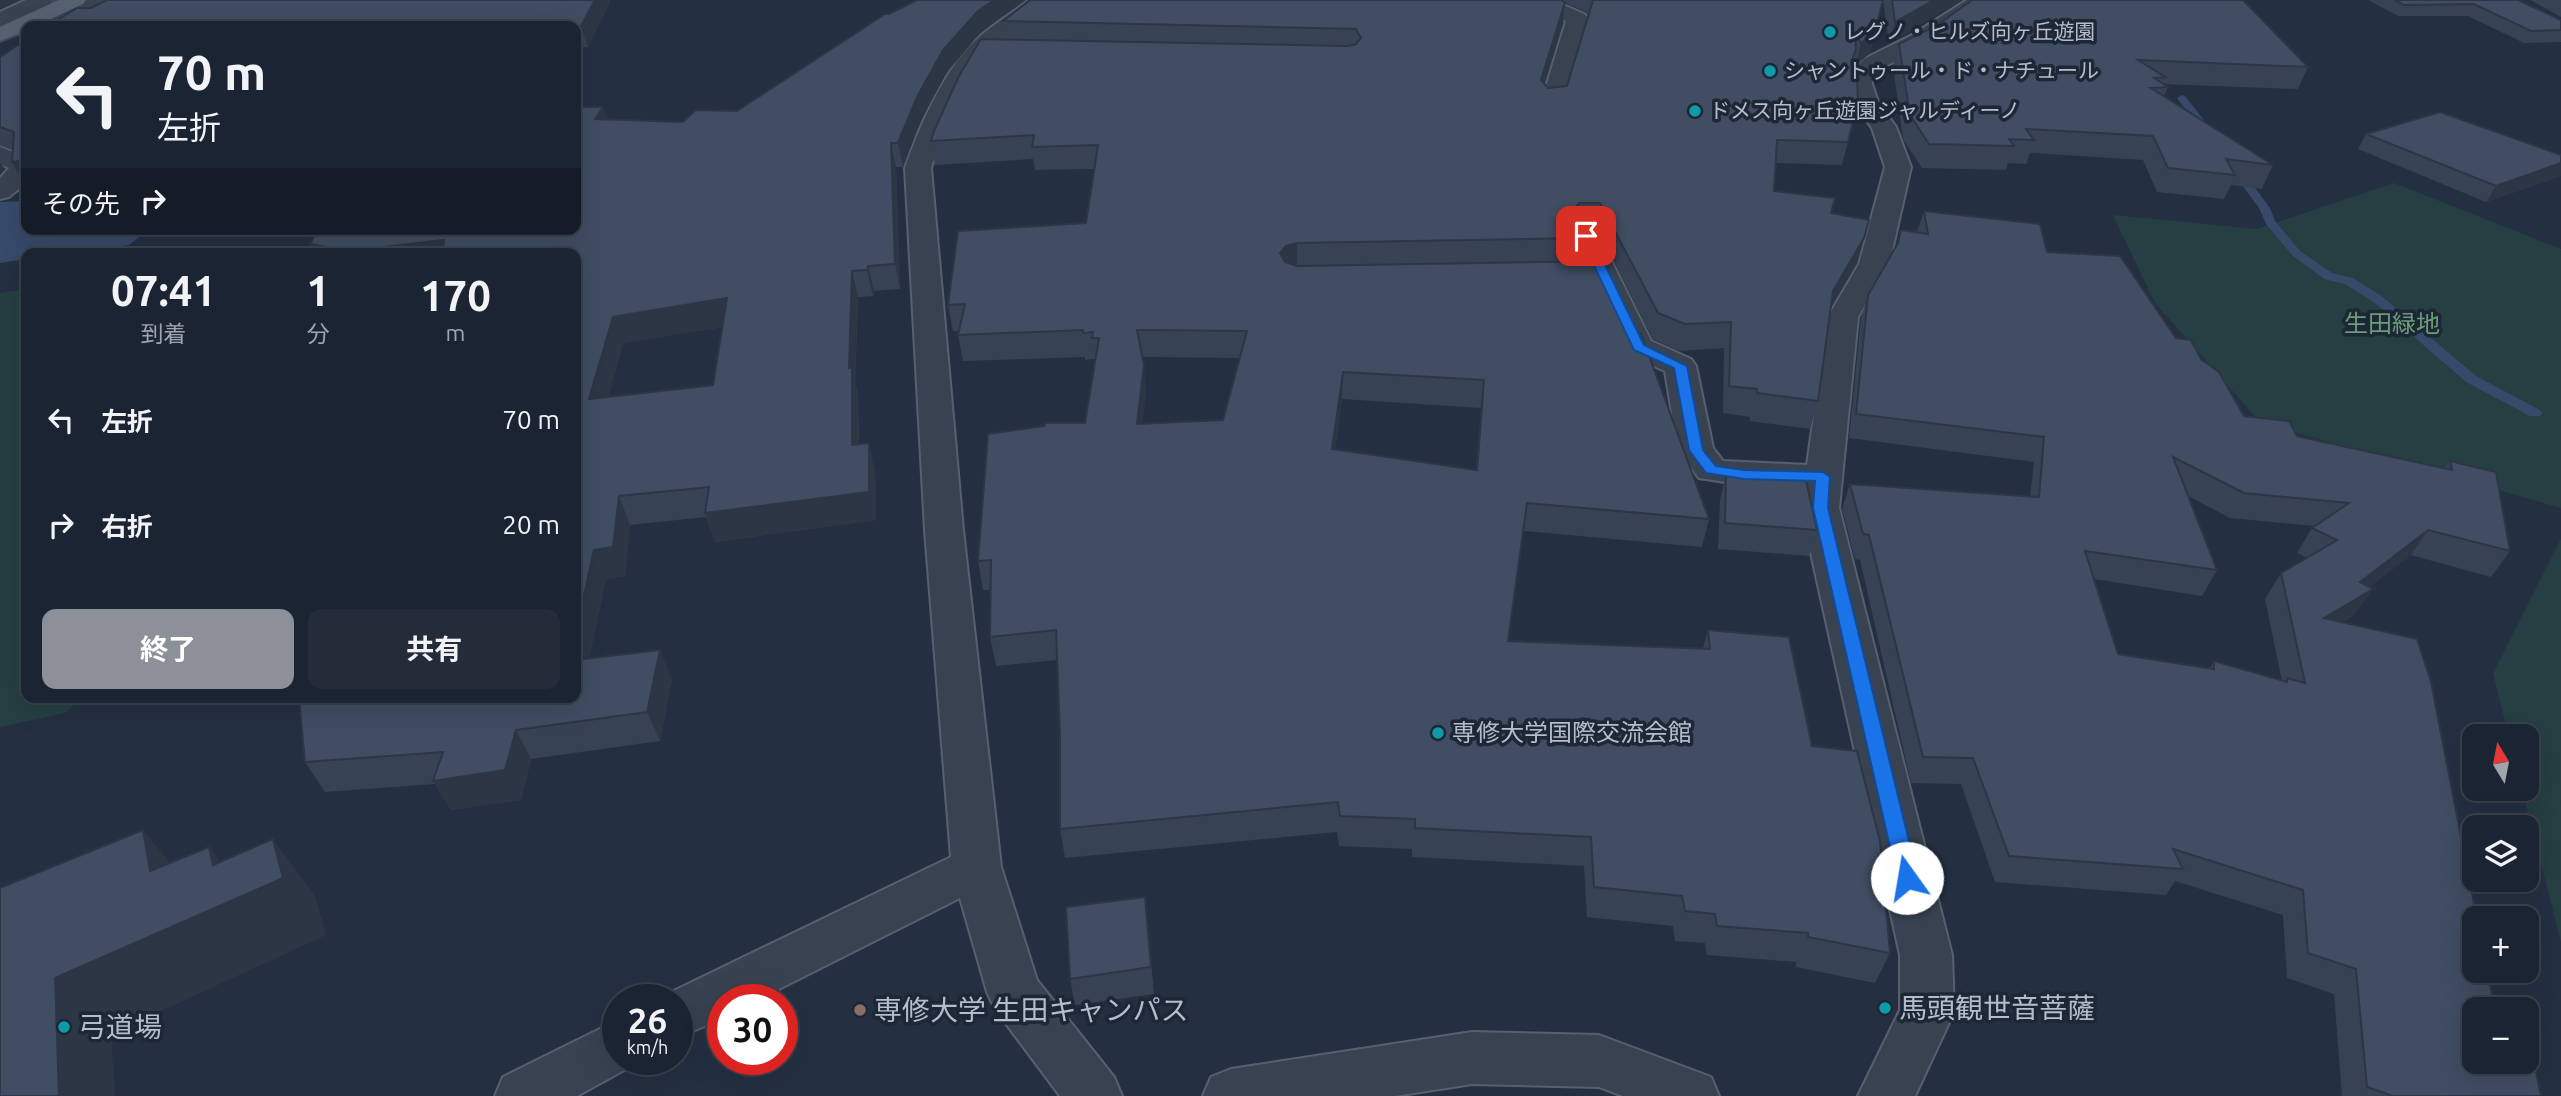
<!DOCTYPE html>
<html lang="ja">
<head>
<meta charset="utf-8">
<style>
	body { margin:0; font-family:Ubuntu,"Noto Sans JP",sans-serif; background:#242c3a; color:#f1f3f6; height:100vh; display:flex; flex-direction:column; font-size:26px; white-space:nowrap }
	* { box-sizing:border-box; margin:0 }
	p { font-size:23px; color:#a0a4ac }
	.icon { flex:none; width:38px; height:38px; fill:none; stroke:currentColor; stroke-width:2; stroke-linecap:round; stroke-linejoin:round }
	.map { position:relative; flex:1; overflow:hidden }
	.details { position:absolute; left:21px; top:248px; width:560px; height:455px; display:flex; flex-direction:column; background:#1b2432; border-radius:14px; box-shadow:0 7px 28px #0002,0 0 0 2px #39414d }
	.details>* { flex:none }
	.hud { position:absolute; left:21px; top:21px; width:560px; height:214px; border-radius:14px; box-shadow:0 7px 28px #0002,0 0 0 2px #39414d; background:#1b2432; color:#f1f3f6; overflow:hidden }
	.needle { width:46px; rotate:350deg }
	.fabs { position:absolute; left:2462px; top:724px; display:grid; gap:14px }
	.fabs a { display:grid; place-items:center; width:77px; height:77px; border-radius:14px; background:#1b2432; box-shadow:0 7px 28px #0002,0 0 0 2px #39414d; font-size:35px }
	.speed { position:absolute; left:602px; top:984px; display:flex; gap:14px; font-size:35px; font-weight:700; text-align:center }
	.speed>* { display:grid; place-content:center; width:91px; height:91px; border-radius:50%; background:#1b2432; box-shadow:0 7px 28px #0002,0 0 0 2px #39414d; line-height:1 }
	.speed small { font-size:18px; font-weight:400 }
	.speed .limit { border:10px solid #d22; background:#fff; color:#111 }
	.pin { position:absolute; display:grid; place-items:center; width:60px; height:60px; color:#fff; margin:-30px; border-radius:14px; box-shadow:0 4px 10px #0006 }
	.me { position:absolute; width:77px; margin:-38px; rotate:347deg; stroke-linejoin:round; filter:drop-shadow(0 0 5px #0008) }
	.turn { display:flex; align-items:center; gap:24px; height:147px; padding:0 21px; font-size:32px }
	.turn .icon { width:91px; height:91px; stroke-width:2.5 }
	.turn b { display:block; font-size:49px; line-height:60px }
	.then { display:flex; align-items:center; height:66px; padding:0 21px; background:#0003; gap:14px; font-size:26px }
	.eta { display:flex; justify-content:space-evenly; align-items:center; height:119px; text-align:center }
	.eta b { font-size:42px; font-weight:700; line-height:49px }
	.button { display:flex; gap:14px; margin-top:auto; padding:14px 21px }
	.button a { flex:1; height:80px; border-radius:14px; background:#8c9099; color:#fff; font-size:28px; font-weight:700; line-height:80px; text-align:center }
	.button a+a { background:#242c3a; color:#f1f3f6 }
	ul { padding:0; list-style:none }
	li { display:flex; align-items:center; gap:21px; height:105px; padding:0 21px }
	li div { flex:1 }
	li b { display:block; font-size:26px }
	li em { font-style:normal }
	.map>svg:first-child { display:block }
</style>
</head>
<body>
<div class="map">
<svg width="2561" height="1096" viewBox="0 0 2561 1096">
	<rect width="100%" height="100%" fill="#243042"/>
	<!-- green -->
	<g fill="#263f43">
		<path d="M2394,183l167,66v259l-300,-85 -106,-120 -42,-88 144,14z"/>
		<path d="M26,289v409h56l-17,15 -65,14v-434z"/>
		<path d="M2561,539v403l-39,-153h5v-52h-18l-16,-64z"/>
	</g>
	<!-- water -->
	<path fill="#374a6a" d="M26,201v28h123l-20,16 -65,9h-38v5l-26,4v-61z"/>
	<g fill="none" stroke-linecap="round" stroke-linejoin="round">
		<!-- stream -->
		<g fill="#374a6a" fill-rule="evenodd">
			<path d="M2182,95l3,1 29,37v4h-8l-29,-39z"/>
			<path d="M2232,168h8l30,40 5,13 25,30 32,22 21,5 30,19 93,79 64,34 2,3 -2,3h-10l-64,-34 -91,-79 -30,-19 -21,-5 -32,-24 -26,-31 -7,-16 -28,-38z"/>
		</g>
		<!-- street casing -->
		<g stroke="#56606f" stroke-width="4">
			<g id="street">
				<path d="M26,0h27l-3,4 -50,22v-14z"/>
				<path d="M83,0h27l-3,4 -46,22h-27l3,-5z"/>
				<path d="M1029,0h23c-16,23 -47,35 -67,55 -22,23 -44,82 -54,113l32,362 38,337 36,113 77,97 8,19h-62l-65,-87 -8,-17 -27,-94 -201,101h-36v19l-46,20v-39h-20l294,-142 -26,-327 -20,-362c13,-38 36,-91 64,-121 16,-18 41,-32 60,-47z"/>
				<path d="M1525,0h27l32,14 4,4 -27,90h-16l-4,-5 25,-82 -38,-17z"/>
				<path d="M1967,0h24l-63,45 -48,24 -8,8v7l6,18 18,25 15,40 -22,97 -31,53 -19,191 113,447 2,57 -39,84h-57l42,-86v-55l-99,-447 3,-21 -60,-2 -45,-7 -21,-28 -13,-79 -38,-17 -5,-7 -50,-111 4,-6 10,-2 10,2 55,111 40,18 5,7 17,82 10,13 84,4 21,-148 31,-53 26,-97 -13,-39 -18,-25 -6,-19 2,-9 14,-16 48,-24z"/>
				<path d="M0,147l26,10v26l-17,14 -9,2v-21l9,-10 -9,-4z"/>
				<path d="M618,1020v39h21l-2,4 -60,33h-82l8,-19z"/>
				<path d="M1472,1032l127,3 112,42 8,19h-96l-24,-9 -127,-3 -77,12h-192l8,-19 20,-8z"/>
			</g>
		</g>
		<!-- primary casing -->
		<g stroke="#424b5a" stroke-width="4">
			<path id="primary" d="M59,0h27l-3,4 -47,22h-10v5l-26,10v-14z"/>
		</g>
		<!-- street -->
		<use href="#street" fill="#384251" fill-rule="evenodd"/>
		<!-- primary -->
		<use href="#primary" fill="#566171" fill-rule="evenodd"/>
	</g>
	<!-- wall -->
	<g fill="#374254" fill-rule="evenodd">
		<path d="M107,0h503v2l-22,45 -12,1v-22l-485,-18z"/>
		<path d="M917,0h108l-44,32 -34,40 -26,48 -18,47h-7l4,122 -26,2 -1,5 -15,1 -3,85 3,12 1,51 16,26 1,49 -161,22 -9,-25 -76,8 -5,51 -19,3 -17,80 83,20 -12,62 -129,18 -10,41 -70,10 -16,-26 -110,8 -20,-30 271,-64v-444h-261l-5,-10 293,-137 4,12 76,3 54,-11 152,-97zM723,327l-10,58 -105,12 15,-54z"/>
		<path d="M1030,0h932l-73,43 -6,-42 -13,52 -14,12 -3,-5 -1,4 -4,78 -6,23 -66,-2 -2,28 57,22 26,50 -26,45 -13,93 -8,28 -60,-8v-4l-27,-4 1,-65 -45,3 -26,-12 -56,-112h-16l5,11 -4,23 127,258 -7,28 -179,-16 -15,110 195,7 5,-18 104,116 78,207 -15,30 -79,-16v-5l-89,-7 -2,-12 -30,-2 -2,-15 -86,-9 -3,-51 -172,-9v-8l-73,-3 -2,-14 -272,26 -5,-29v-94l-3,-75 -61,6 -6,-29 1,-47h-8l-5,-29 107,-138 10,-58 -1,-6 -9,1v-3l-122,4 -5,-26 1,-4h-6l-5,-26 138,-82 8,-54 -59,1 -2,-11 -98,6 -4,-24 75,-101 -3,-19zM1565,3l21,9 2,3 -21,71 -19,2 -4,-4 19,-62zM1142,357l97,1 -16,62 -81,4 4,-32zM1342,399l139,9 -5,62 -141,-20z"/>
		<path d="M2368,0h150l43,20v22l-37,1 -56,-27h-70z"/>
		<path d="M2530,0h31v17z"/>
		<path d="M1936,26l372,41 -10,22 -135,-5 5,3 -4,9 109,69 -11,24 -31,-4 -7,14 -67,-7 -14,-32 -113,-7 -4,11 -18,-1 -2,7 -84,-2 -19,-29 -10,-73 6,-22z"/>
		<path d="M26,40v145l-14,-23 1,-12 -13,-5v-88z"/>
		<path d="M2366,134l195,21v21l-75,26 -128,-53z"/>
		<path d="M1924,211l123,41 129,86 25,21 43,57 53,20 148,32 5,-7 60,90 -19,26 -80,-22 -42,32 -14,27 -12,8 149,372 49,102h-199l-8,-102 -47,-16 -4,-63 -108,-34 -9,14 -171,-13 -34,-98 -50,-1 -51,-223 -5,-1 -13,-50 8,-25 180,13 4,-35 -185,-24 12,-120 7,-23 28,-48 5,-17 16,2zM2188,496l42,22 85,8 -3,2 -15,25 10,5 -26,15 -16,26 17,82 -68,-20 -4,7 -92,-14 -24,-75 108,17 15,-26z"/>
		<path d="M1726,475l91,55 -8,26 -91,-7 2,-49z"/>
		<path d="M1145,897l9,97 -79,11 -5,-26z"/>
	</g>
	<!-- shaded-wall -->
	<g fill="#2d3645">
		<path d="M0,0h20l-20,9z"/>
		<path d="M595,0h15v2l-22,45 -7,-21z"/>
		<path d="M994,0h31l-44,32 -34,40 -26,48 -18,47 -5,-24 19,-46 26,-47 35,-39z"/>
		<path d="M1934,0h28l-73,43 6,-21z"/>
		<path d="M1565,2l-2,20 -25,80 3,-22z"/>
		<path d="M1875,32l-5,21 -14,12 5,-22z"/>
		<path d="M603,107l7,22 -15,-10z"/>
		<path d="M891,143l5,24 4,122 -5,-25z"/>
		<path d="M26,160v25l-14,-23z"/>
		<path d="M0,162l5,7 -5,6z"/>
		<path d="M2561,163v13l-75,26 10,-16z"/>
		<path d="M1579,203l-4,24 -2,-17z"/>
		<path d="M1864,238l-7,25 -32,54 8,-26z"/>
		<path d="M444,240l6,14h-100l-1,-3z"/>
		<path d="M1297,243v25l-17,10v-25l6,-7z"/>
		<path d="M868,266l6,25 -1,5 -6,-26z"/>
		<path d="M852,271l6,26 -3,85 3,12 1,79 -7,-28 -3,-77z"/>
		<path d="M727,298l8,27 -112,18 -23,83 -11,-27 24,-82z"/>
		<path d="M1144,365l2,27 -7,60 -2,-28z"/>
		<path d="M1343,372l-1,27 -11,78 1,-28z"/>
		<path d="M869,443l6,28 1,49 -161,22 -10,-29z"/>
		<path d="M619,496l11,29 -5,51 -19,3 -24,112 -6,-15v-45l18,-81z"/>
		<path d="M2428,530l-17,25 -65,50 27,-16 -18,25 -48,30 17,-26 36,-36z"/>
		<path d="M660,650l12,29 -12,62 -13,-29z"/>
		<path d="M516,730l15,29 -10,41 -70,10 -18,-29z"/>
		<path d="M143,830l47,57 23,-22 -4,-18 38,47 26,-55 42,57 11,39 -215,99 4,62h-56l-4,-118 95,-107z"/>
	</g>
	<!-- building -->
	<g fill="#404d62" stroke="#2d3645" stroke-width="2" fill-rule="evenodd">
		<path d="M107,0h488l-14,26 -5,1 -528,-1 29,-18h14z"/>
		<path d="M917,0h77l-16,11 -35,39 -26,47 -19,46h-7l4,121 -27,2 -1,4 -15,1 -3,97 3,-1v78l17,-2v49l-164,21 4,-26 -90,9 -6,51 -19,3 -18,81v-377h-134l2,-14 -95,11 -39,-7 8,-15h258v-122h27l-8,12 88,3 13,-12 41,1 148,-97h4zM727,298l-14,87 -124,14 24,-82z"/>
		<path d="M1030,0h531l4,2 -24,78 7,8 19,-2 26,-86h290l-8,32 -14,11 -6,-10 1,16 -5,14 6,17 1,22 -10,40 -71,-2 -3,51 61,7 -4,15 38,7 -5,18 -31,53 -15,110 -61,-8v-4l-28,-3 2,-64 -46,2 -27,-11 -58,-110h-21l-6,7 13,28 -289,5 -11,3 -6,7 5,9 12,4 300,-5 33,68 11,5 68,185 -182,-16 -19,138 202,8 -2,-19 81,7 23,109 45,5 23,90 10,112 -82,-16v-4l-91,-7 -2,-12 -30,-3 -3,-15 -88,-9 -3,-50 -176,-9v-9l-75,-3 -2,-14 -278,27v-94l-4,-105 -66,7 1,-77 -13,1 10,-127 56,-8 1,-3h40l14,-85h-7l1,-6 -10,1v-3l-125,5 7,-31 -17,1 10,-74 128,-8 12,-78 -66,2 2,-12 -103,6 3,-10 25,-55 22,-37 367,7 8,-2 5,-6 -5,-9 -353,-8zM1137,330l110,1 -24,89 -86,4 7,-59zM1343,372l141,8 -7,90 -145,-21z"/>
		<path d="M1892,0h42l-39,22z"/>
		<path d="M1972,0h271l65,67 -170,-7 27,17 -11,1 14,9 -17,1 122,77 -47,-6 9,16 -67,-7 -15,-32 -127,-7 8,11 -25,-1 5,7 -85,-2 -19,-29 -11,-71 37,-18z"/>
		<path d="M2395,0h123l43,20v10l-30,1 -57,-27 -70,1z"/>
		<path d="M26,40v120l-14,2 2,-30 -14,-5v-70z"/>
		<path d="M2440,112l121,43v8l-65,23 -130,-52z"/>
		<path d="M1924,211l116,13 7,28 73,4 56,82 15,2 10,19 18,13 25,44 45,5 8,15 155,34 -2,-9 46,11 14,79 -82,-21 -68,52 13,7 -49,29 93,21 14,43 46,237h-3v52h13l5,23 30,10 1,6h-49v52h53v-34l14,68h-148l-26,-9 -11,-118 -48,-16 -5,-63 -130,-41 10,20 -174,-13 -36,-98 -50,-1 -54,-222 -6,-1 -13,-50 189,13 5,-60 -188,-23 12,-119 30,-52 3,-13 27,4zM2173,457l71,36 105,10 -37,25 25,12 -56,33 24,110 -18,-5v4l-73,-21v8l-96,-15 -33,-103 132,19z"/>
		<path d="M1726,475l80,5 11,50 -92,-7z"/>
		<path d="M660,650l-13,62 -131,18 -11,40 -72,11 10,-29 -138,10 -6,-64h277v-38z"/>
		<path d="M143,830l7,41 59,-24 4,18 60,-26 10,39 -228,100 4,118h-59v-208z"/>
		<path d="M1145,897l6,70 -81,12 -4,-72z"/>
	</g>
	<!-- route -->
	<path fill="#1a73e8" stroke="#114b97" stroke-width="2" d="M1586,232l5,4 53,109 43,21 16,84 13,16 28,4 79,2 7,5 -2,31 90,370 -3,6 -8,3 -7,-3 -3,-6 -84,-370 2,-27 -71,-2 -38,-6 -17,-23 -15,-82 -40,-18 -54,-114z"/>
	<!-- markers -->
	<g fill="#0f9aa8" stroke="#1d2736" stroke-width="2.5">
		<circle cx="1830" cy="32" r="7"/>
		<circle cx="1770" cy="71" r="7"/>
		<circle cx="1695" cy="111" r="7"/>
		<circle cx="1438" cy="733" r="7"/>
		<circle cx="1885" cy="1008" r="7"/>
		<circle cx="64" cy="1027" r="7"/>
	</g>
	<circle fill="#8d6e63" stroke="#1d2736" stroke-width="2.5" cx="860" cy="1010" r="7"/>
	<g text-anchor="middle" stroke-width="7" stroke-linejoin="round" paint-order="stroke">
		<!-- far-poi labels -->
		<g font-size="21" fill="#b5bdcc" stroke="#1d2736" text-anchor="start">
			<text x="1844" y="39">レグノ・ヒルズ向ヶ丘遊園</text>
			<text x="1784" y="78">シャントゥール・ド・ナチュール</text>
			<text x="1709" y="118">ドメス向ヶ丘遊園ジャルディーノ</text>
		</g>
		<!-- park labels -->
		<g font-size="24" fill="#6a9e77" stroke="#1d2736">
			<text x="2392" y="332">生田緑地</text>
		</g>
		<!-- poi labels -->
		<g font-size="24" fill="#b5bdcc" stroke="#1d2736" text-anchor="start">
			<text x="1452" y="741">専修大学国際交流会館</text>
		</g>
		<!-- near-poi labels -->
		<g font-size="28" fill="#b5bdcc" stroke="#1d2736" text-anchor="start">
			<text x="1899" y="1018">馬頭観世音菩薩</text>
			<text x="874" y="1020">専修大学 生田キャンパス</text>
			<text x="78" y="1037">弓道場</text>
		</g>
	</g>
</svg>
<div class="fabs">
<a><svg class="needle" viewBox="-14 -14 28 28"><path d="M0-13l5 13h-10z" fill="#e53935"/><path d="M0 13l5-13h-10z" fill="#a0a4ac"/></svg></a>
<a><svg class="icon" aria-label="layers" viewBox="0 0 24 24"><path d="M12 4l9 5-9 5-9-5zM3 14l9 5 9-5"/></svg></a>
<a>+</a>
<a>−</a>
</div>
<div class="speed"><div>26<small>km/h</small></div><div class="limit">30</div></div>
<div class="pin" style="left:1586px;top:236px;background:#d93025"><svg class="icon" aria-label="arrive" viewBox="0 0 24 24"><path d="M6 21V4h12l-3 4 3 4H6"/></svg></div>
<svg class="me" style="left:1907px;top:878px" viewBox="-20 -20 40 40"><circle r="19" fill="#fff"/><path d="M0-13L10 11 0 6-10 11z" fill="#1a73e8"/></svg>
<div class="hud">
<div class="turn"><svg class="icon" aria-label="left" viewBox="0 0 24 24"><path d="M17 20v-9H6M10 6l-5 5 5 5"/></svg><div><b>70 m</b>左折</div></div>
<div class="then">その先<svg class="icon" aria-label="right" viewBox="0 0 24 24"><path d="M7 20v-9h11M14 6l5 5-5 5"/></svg></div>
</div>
<section class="details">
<div class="eta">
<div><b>07:41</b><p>到着</p></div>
<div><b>1</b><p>分</p></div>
<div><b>170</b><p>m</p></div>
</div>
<ul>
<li><svg class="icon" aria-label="left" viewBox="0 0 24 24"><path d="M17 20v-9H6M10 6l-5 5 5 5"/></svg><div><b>左折</b></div><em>70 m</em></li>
<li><svg class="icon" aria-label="right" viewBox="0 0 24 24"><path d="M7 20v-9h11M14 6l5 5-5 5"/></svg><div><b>右折</b></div><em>20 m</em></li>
</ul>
<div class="button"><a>終了</a><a>共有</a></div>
</section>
</div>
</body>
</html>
